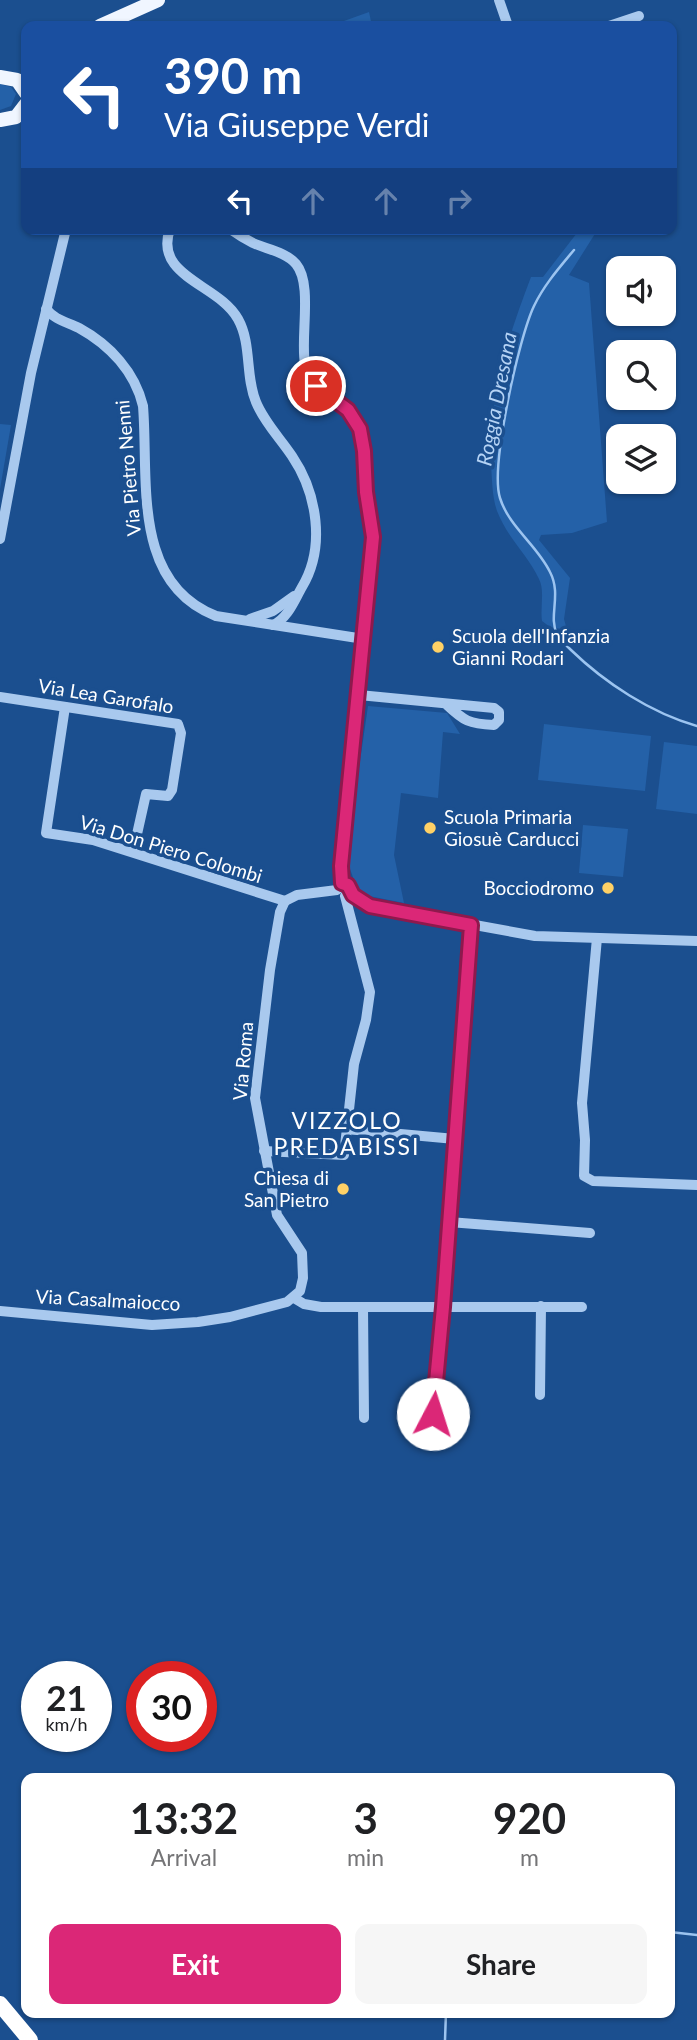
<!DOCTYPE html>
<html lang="en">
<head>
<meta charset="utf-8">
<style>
	body { margin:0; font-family:Lato,sans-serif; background:#f6f6f6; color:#202124; height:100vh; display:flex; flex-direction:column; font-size:26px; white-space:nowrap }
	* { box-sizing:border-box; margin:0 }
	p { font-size:23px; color:#757577 }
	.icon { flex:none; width:38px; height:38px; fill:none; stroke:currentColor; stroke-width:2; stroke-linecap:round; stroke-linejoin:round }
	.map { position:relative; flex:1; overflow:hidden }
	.details { position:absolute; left:21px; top:1773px; width:654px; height:245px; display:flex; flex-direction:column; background:#fff; border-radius:14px; box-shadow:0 2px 5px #0004 }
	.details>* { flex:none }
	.hud { position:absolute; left:21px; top:21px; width:656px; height:214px; border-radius:14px; box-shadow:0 2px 5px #0004; background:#1a4fa0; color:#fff; overflow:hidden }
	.controls { position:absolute; left:606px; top:256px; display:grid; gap:14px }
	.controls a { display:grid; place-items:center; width:70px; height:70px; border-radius:14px; background:#fff; box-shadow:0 2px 5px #0004; font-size:35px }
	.speed { position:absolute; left:21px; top:1661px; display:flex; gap:14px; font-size:35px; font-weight:700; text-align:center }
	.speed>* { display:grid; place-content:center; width:91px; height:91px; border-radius:50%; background:#fff; box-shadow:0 2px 5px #0004; line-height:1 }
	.speed small { font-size:18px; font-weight:400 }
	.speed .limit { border:10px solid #d22; background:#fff; color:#111 }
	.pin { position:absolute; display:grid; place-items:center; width:60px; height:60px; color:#fff; margin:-30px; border:4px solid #fff; border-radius:50%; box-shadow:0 2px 7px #0007 }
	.me { position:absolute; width:77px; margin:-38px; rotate:5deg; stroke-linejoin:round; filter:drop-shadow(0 0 5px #0008) }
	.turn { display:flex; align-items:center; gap:24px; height:147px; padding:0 28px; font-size:32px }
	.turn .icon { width:91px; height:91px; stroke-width:2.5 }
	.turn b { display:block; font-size:49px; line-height:60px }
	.lanes { display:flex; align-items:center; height:66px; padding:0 28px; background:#0003; justify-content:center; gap:35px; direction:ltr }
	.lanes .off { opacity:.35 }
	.eta { display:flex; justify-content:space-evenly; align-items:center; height:119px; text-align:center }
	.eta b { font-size:42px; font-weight:700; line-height:49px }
	.action { display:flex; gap:14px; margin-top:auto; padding:14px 28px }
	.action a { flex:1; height:80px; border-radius:14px; background:#db2777; color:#fff; font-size:28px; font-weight:700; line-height:80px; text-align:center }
	.action a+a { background:#f6f6f6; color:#202124 }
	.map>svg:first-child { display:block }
</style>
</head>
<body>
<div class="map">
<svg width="697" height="2040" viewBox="0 0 697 2040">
	<rect width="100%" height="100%" fill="#1b4f8f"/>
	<!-- green -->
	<g fill="#2461a8">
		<path d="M369,12l3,14h-32l4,-5z"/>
		<path d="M0,84l11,3 5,7 -5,12 -11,4z"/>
		<path d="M580,229h18l-29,46 20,8 18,239 -35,11 -31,2 -2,5 31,38 -6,41 3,11 -17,-3 -8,-6c-2,-14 3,-30 -3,-42 -11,-24 -31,-40 -42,-68 -5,-15 -5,-32 -6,-48 -3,-65 17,-126 40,-186h12z"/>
		<path d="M0,424l11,1 -11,64z"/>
		<path d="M368,706l79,7 13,21 -17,-2 -5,66 -37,-5 -7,62 10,48 -45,-9 -13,-36z"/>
		<path d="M544,724l107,12 -6,55 -107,-11z"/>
		<path d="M664,742l33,4v68l-41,-5z"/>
		<path d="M583,825l45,4 -5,48 -44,-4z"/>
	</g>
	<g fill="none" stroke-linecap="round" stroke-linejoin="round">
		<!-- stream -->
		<g stroke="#9cc4f0" stroke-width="2.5">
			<path d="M574,250c-15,18 -30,35 -40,56 -15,31 -44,161 -34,192 9,29 37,47 50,74 12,23 -2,44 7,62 3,6 9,11 14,16 34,33 80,63 126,76"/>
			<path d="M670,1932l27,3"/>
			<path d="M445,2040l1,-28"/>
		</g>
		<!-- minor -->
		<g stroke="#a9c9ee" stroke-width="10">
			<path d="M499,0l9,26"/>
			<path d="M609,26l30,-10"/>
			<path d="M170,229c-17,48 49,55 68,90 14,25 7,57 18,83 8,20 24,36 36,54 25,37 34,91 10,131 -8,14 -14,31 -29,38"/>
			<path d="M230,229c7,5 15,10 23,14 13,6 33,9 43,21 17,20 4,73 9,100 5,28 35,32 49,54 15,21 8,49 12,73 2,20 8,38 7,58l-32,317 1,17"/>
			<path d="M46,309c9,11 21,13 33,19 31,17 56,44 64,78 6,73 -12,177 73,210l148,23"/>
			<path d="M0,539l31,-166 35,-144"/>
			<path d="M250,619l23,-8 21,-15"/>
			<path d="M359,695l135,13 5,4v8l-5,5c-25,-1 -30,-4 -48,-21"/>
			<path d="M0,697l178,27 3,9 -9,57 -4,6 -22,-2 -13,58"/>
			<path d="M65,707l-19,126 47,7 192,61"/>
			<path d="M350,892l20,14 165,30 162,5"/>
			<path d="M285,901l12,-6 40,-5"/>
			<path d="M597,938l-15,165 3,37 -1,36 9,5 104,4"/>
			<path d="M346,1129l109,10"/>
			<path d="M264,1151l80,4 10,-91 12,-44 4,-28 -25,-96"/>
			<path d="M449,1222l141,11"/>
			<path d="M294,1298l10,6 17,3h261"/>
			<path d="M363,1307l1,111"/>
			<path d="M0,1311l152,14 46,-3 32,-5 57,-15 13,-11 3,-13 -1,-25 -25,-38 -22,-117 15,-128 10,-58 5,-11"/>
			<path d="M540,1395l1,-89"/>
			<path d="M433,1414l10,-107 28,-382"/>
		</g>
		<!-- major -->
		<g stroke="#f0f6ff" stroke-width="14">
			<path d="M100,26l58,-26"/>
			<path d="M0,77l17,3 9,13"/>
			<path d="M0,120l16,-3 10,-13"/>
		</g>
		<!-- highway -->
		<path stroke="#fff" stroke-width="16" d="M0,2004l30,36"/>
	</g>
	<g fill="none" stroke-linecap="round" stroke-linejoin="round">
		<!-- route casing -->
		<g stroke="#8e194d" stroke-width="18">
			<path id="route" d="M316,386l32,24 12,19 4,22 2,41 7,45 -32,329 1,17 6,2 5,10 17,11 101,19 -28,382 -10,107"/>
		</g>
		<!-- route -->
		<use href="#route" stroke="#db2777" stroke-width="12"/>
	</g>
	<!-- markers -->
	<g fill="#ffd166" stroke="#1b4f8f" stroke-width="2.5">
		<circle cx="438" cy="647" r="7"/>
		<circle cx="430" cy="828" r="7"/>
		<circle cx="608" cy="888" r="7"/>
		<circle cx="343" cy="1189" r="7"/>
	</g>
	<g text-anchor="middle" stroke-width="7" stroke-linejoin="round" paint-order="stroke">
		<!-- street labels -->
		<g font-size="19" fill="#fff" stroke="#1b4f8f">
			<text transform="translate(128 468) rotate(-95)" y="7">Via Pietro Nenni</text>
			<text transform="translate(106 696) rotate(9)" y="7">Via Lea Garofalo</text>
			<text transform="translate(171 849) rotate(17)" y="7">Via Don Piero Colombi</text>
			<text transform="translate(243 1061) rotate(-85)" y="7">Via Roma</text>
			<text transform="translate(108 1300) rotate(3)" y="7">Via Casalmaiocco</text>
		</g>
		<!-- poi labels -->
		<g font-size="19" fill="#fff" stroke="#1b4f8f" text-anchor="start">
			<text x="452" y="643">Scuola dell'Infanzia<tspan x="452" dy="22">Gianni Rodari</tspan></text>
			<text x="444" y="824">Scuola Primaria<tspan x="444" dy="22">Giosuè Carducci</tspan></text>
			<text x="594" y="895" text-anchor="end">Bocciodromo</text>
			<text x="329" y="1185" text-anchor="end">Chiesa di<tspan x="329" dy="22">San Pietro</tspan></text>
		</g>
		<!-- water labels -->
		<g font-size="21" font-style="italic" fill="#b5d3f5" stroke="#1b4f8f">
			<text transform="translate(497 399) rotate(-79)" y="7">Roggia Dresana</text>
		</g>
		<!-- quarter labels -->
		<g font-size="23" letter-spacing="2" fill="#fff" stroke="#1b4f8f">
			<text x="347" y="1129">VIZZOLO<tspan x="347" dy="26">PREDABISSI</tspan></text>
		</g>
	</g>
</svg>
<div class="controls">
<a><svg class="icon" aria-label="sound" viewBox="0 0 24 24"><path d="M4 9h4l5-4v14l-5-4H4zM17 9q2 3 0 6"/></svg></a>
<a><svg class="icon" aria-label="search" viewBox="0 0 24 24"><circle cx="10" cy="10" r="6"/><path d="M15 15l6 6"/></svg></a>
<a><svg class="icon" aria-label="layers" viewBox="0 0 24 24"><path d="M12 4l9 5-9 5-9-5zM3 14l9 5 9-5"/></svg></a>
</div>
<div class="speed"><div>21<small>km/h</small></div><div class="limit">30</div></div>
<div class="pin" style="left:316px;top:386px;background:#d93025"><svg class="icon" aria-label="arrive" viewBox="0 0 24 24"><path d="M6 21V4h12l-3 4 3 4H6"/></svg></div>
<svg class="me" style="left:433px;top:1414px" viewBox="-20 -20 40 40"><circle r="19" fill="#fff"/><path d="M0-13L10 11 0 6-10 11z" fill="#db2777"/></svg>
<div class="hud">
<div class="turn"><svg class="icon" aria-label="left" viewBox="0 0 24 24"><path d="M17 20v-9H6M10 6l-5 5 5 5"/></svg><div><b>390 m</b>Via Giuseppe Verdi</div></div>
<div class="lanes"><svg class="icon" aria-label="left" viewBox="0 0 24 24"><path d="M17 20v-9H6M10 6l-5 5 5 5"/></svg><svg class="icon off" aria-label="ahead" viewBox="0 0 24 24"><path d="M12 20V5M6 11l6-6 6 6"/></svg><svg class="icon off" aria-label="ahead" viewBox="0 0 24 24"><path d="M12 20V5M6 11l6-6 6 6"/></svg><svg class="icon off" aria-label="right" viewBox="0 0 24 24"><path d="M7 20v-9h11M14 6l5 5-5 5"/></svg></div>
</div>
<section class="details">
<div class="eta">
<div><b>13:32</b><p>Arrival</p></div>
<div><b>3</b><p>min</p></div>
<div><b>920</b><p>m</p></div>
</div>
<div class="action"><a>Exit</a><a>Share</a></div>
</section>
</div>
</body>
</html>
